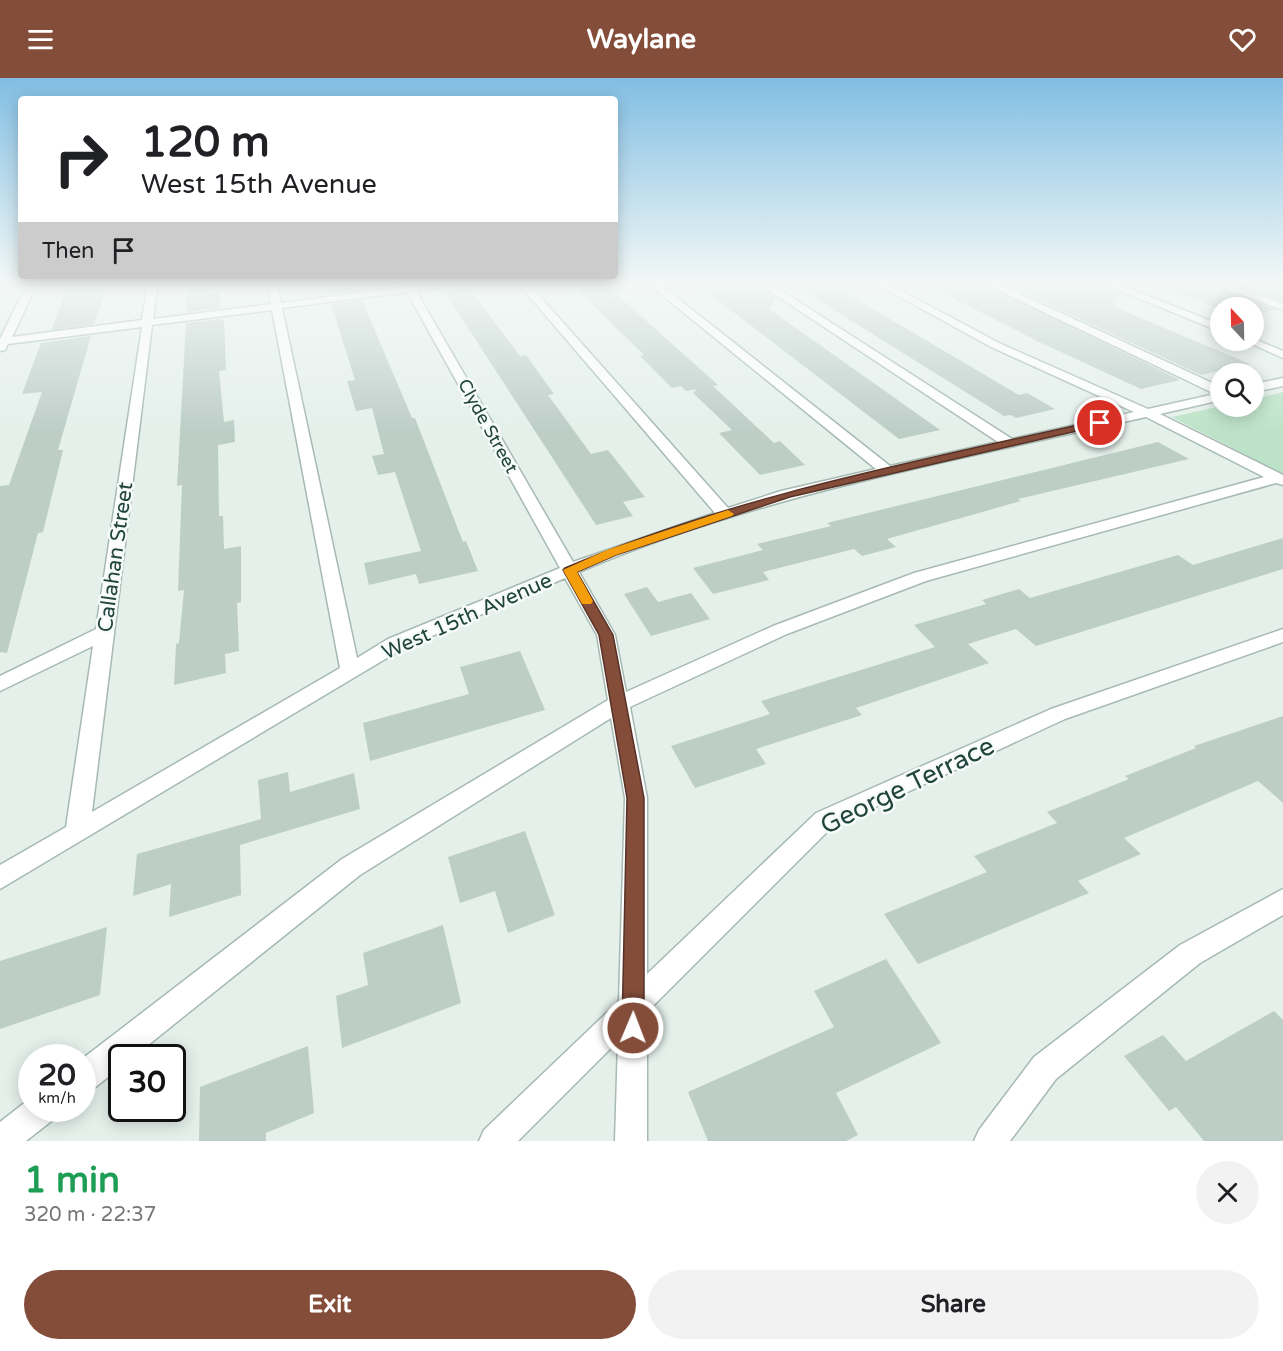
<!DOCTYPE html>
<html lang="en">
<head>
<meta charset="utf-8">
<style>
	body { margin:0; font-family:"Varela Round",sans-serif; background:#f2f2f2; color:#202124; height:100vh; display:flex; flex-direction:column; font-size:22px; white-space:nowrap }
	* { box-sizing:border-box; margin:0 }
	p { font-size:20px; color:#757577 }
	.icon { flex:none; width:33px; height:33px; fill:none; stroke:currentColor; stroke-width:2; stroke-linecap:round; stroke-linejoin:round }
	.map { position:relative; height:1063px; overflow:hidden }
	.panel { display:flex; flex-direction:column; background:#fff; flex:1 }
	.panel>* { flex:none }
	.hud { position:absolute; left:18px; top:18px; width:600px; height:183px; border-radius:6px; box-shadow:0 3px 15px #0003; background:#fff; color:#202124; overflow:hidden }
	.needle { width:39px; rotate:338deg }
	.fabs { position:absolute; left:1210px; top:219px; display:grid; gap:12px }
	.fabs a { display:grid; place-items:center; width:54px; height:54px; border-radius:50%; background:#fff; box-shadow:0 3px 15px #0003; font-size:30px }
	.speed { position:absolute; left:18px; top:966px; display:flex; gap:12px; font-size:30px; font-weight:700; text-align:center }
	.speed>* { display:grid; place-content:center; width:78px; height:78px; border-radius:50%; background:#fff; box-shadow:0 3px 15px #0003; line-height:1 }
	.speed small { font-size:15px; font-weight:400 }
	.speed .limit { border:3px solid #111; border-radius:9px; background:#fff; color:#111 }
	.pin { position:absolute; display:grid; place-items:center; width:51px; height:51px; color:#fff; margin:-26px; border:3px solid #fff; border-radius:50%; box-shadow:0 2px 6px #0007 }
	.me { position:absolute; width:66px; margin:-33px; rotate:1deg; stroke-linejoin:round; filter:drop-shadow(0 0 4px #0008) }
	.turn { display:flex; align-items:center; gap:21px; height:126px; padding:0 24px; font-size:27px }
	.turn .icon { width:78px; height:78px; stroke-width:2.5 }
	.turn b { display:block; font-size:42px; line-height:51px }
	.then { display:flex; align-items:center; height:57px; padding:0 24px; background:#0003; gap:12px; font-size:22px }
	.round { display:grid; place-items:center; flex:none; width:63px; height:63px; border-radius:32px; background:#f2f2f2 }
	.summary { display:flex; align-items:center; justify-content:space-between; height:102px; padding:0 24px }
	h1 { font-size:36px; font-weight:700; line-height:45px; color:#1e9e55 }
	.primary-button { display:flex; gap:12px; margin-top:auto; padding:12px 24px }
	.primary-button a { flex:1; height:69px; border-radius:36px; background:#844d3a; color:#fff; font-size:24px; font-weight:700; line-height:69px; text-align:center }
	.primary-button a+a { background:#f2f2f2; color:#202124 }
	header { display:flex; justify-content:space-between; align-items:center; height:78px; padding:0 24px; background:#844d3a; color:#fff; font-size:27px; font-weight:700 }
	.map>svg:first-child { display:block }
</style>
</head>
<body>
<header><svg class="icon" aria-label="menu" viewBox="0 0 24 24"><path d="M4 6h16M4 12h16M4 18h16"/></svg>Waylane<svg class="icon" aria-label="heart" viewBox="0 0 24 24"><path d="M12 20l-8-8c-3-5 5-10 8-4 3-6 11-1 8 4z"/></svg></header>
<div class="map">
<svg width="1283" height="1063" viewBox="0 0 1283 1063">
	<rect width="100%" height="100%" fill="#e5f0eb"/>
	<!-- green -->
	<path fill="#bce3c7" d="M1283,314v82l-111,-57 49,-11h33v-7z"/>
	<!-- building -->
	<g fill="#bdcec7">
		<path d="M70,204h39l-15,42 -43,6z"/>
		<path d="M188,204h23v11l9,-1 1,16 -35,4z"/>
		<path d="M324,204h31l4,9 -31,4z"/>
		<path d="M569,204h34l3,3 112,100 -5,1 61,57 6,-2 25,24 -45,10 -41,-42 13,-3 -39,-37 4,-4 -11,2 -5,-5 -9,2 -32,-32 4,-1z"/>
		<path d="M694,204h60l22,16 -7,11 171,121 -41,9z"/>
		<path d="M789,204h38l192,113 8,-2 28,16 -39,9 -5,-3 -7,1z"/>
		<path d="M921,204h58l201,98 -39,9 -102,-47z"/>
		<path d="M1000,204h97l22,11 -5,14 136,57 -49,11z"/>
		<path d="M1152,204h54l70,28 -22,4v-6h-33v2z"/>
		<path d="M1229,204h54v20z"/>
		<path d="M469,210l51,68 6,-1 28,39 -6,1 43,59 17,-4 37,47 -22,5 10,14 -37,9 -152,-234z"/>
		<path d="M362,222l50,118h3l48,124 3,-1 12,30 -59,13 -3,-10 -47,11 -5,-22 57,-12 -26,-79 -17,3 -6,-19 12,-2 -12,-46 -16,3 -9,-30 8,-1 -24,-76z"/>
		<path d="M221,241l3,2 2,49 -7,1 5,51 10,-2 1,22 -17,3 1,71h4l1,33 17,-3v56l-4,1 2,48 -14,3 1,19 -52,12 2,-41 3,-1 5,-53 -6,1 4,-106 -5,1 9,-163z"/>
		<path d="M91,258l-33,114h5l-20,82 -5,1 -31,120 -7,-1v-166l9,-1 33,-93 -20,2 19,-51z"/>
		<path d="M1158,364l31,17 -171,40 3,2 -134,38 9,8 -34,9 -8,-7 -91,23 6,8 -56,14 -20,-26 70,-18 -6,-6 74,-18 -4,-3z"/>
		<path d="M1283,460v31l-247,77 -20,-17 -48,15 21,19 -133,45 6,7 -106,34 10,15 -71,24 -24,-42 99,-32 -9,-13 174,-54 -21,-22 72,-21 -4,-4 37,-11 11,9 148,-43 15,10z"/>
		<path d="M647,509l11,15 33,-9 19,26 -59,17 -27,-42z"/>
		<path d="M520,573l25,59 -175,51 -7,-38 106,-29 -9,-27z"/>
		<path d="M1283,638v87l-25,-22 -134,57 17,16 -63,27 11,12 -171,71 -34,-50 103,-42 -13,-16 83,-33 -10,-11 82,-33 -4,-3 71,-28 -2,-2z"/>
		<path d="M288,694l2,20 64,-19 6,36 -120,36 1,50 -72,22 2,-33 -38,12 4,-42 124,-35 -3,-39z"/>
		<path d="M525,753l30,84 -47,18 -13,-42 -35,12 -12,-46z"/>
		<path d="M443,847l18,78 -119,45 -6,-52 32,-11 -5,-32z"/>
		<path d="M107,849l-7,68 -100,34v-68z"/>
		<path d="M886,881l55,84 -105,50 22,42 -12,6h-138l-20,-49 146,-65 -20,-36z"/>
		<path d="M1274,933l9,9v121h-79l-28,-34 -7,4 -45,-55 39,-21 23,26z"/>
		<path d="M308,968l6,67 -48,20v8h-67l1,-54z"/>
	</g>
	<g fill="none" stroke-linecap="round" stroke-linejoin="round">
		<!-- minor casing -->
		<g stroke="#a6b9b3" stroke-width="3">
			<g id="minor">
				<path d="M28,204h10l-26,55 130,-17 6,-38h10l-5,37 118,-15 -4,-22h10l4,21 123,-16 -3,-5h10l2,4 55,-4 -52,9 157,271 142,-49 -198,-231h10l201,226 53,-17 95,-22 -230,-187h11l233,184 108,-24 -242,-160h12l244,157 122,-27 -143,-65 -118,-65h12l114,61 149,66 67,-15 -234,-112h13l227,105v13l-61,14 123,61v10l-7,-2 -350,98 -139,53 -157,73 17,91v176l169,-161 235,-104 232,-80v13l-218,77 -233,108 -185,185v129h-32l3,-100 -100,100h-39l5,-11 135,-129 6,-203 -14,-80 -251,157 -228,183h-10v8l-29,23 -11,4v-34l260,-200 266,-159 -11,-65 -32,-57 -163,71 -402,240v-24l66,-38 27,-181 -93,45v-15l96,-47 46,-302 -134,17 -3,6 -5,1v-12zM407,214l153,276 -172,71 -31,19 -75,-350zM272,232l68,358 -248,144 60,-487zM1146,339l118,60 -350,96 -141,53 -147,66 -11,-57 -36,-63c180,-77 376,-112 567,-155z"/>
				<path d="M1099,204h14l108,43v7z"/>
				<path d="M1208,204h14l61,22v6z"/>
				<path d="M1254,261l29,12v7l-40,-18z"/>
				<path d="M1283,300v8l-29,6v-8z"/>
				<path d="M1283,811v26l-83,48 -144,116 -46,62h-36l5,-11 55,-73 146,-112z"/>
				<path d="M32,1019v11h26l-4,11 -28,22h-26v-19z"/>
			</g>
		</g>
		<!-- minor -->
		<use href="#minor" fill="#fff" fill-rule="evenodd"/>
	</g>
	<!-- sky -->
	<linearGradient id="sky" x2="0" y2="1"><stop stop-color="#81bee3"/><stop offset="0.58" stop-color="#f3f8f6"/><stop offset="1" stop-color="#f3f8f6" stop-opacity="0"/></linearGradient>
	<rect width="1283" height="353" fill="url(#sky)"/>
	<!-- route -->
	<path fill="#844d3a" stroke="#563226" stroke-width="1.5" d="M1100,342l5,3 -2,2 -313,72 -174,58 -39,17 36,63 31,163v230l-3,7 -8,4 -8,-4 -3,-7 5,-230 -28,-163 -36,-65 2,-2c171,-73 354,-107 535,-148z"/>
	<!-- slow -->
	<path fill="#f59e0b" d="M728,432l6,4 -2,2 -116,39 -39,17 16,29 -2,3h-9l-19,-34 44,-20z"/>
	<g text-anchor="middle" stroke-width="5" stroke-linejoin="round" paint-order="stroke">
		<!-- far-street labels -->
		<g font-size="18" fill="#21453c" stroke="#f6fbf9">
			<text transform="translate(488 348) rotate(61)" y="6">Clyde Street</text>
		</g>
		<!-- street labels -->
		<g font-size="21" fill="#21453c" stroke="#f6fbf9">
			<text transform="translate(115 479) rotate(-82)" y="7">Callahan Street</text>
			<text transform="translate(467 538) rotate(-24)" y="7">West 15th Avenue</text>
		</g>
		<!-- near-street labels -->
		<g font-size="26" fill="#21453c" stroke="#f6fbf9">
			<text transform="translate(907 707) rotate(-26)" y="9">George Terrace</text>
		</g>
	</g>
</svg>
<div class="fabs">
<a><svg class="needle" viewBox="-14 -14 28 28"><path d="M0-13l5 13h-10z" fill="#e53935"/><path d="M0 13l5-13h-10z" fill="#757577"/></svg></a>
<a><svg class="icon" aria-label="search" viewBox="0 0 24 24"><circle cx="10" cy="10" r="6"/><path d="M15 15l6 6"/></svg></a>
</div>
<div class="speed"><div>20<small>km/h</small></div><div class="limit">30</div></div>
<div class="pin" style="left:1100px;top:345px;background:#d93025"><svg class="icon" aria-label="arrive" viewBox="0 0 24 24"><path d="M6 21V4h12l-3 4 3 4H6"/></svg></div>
<svg class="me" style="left:633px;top:950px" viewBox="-20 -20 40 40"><circle r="17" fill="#844d3a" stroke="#fff" stroke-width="3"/><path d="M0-11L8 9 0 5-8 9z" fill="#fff"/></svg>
<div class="hud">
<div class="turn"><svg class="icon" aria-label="right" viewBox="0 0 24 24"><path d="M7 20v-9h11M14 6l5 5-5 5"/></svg><div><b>120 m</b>West 15th Avenue</div></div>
<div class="then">Then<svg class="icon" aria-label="arrive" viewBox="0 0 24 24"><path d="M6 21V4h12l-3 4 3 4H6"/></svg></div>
</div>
</div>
<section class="panel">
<div class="summary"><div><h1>1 min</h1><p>320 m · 22:37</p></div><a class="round"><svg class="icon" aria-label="close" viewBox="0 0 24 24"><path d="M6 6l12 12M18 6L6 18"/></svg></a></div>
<div class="primary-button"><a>Exit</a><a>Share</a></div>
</section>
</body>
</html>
